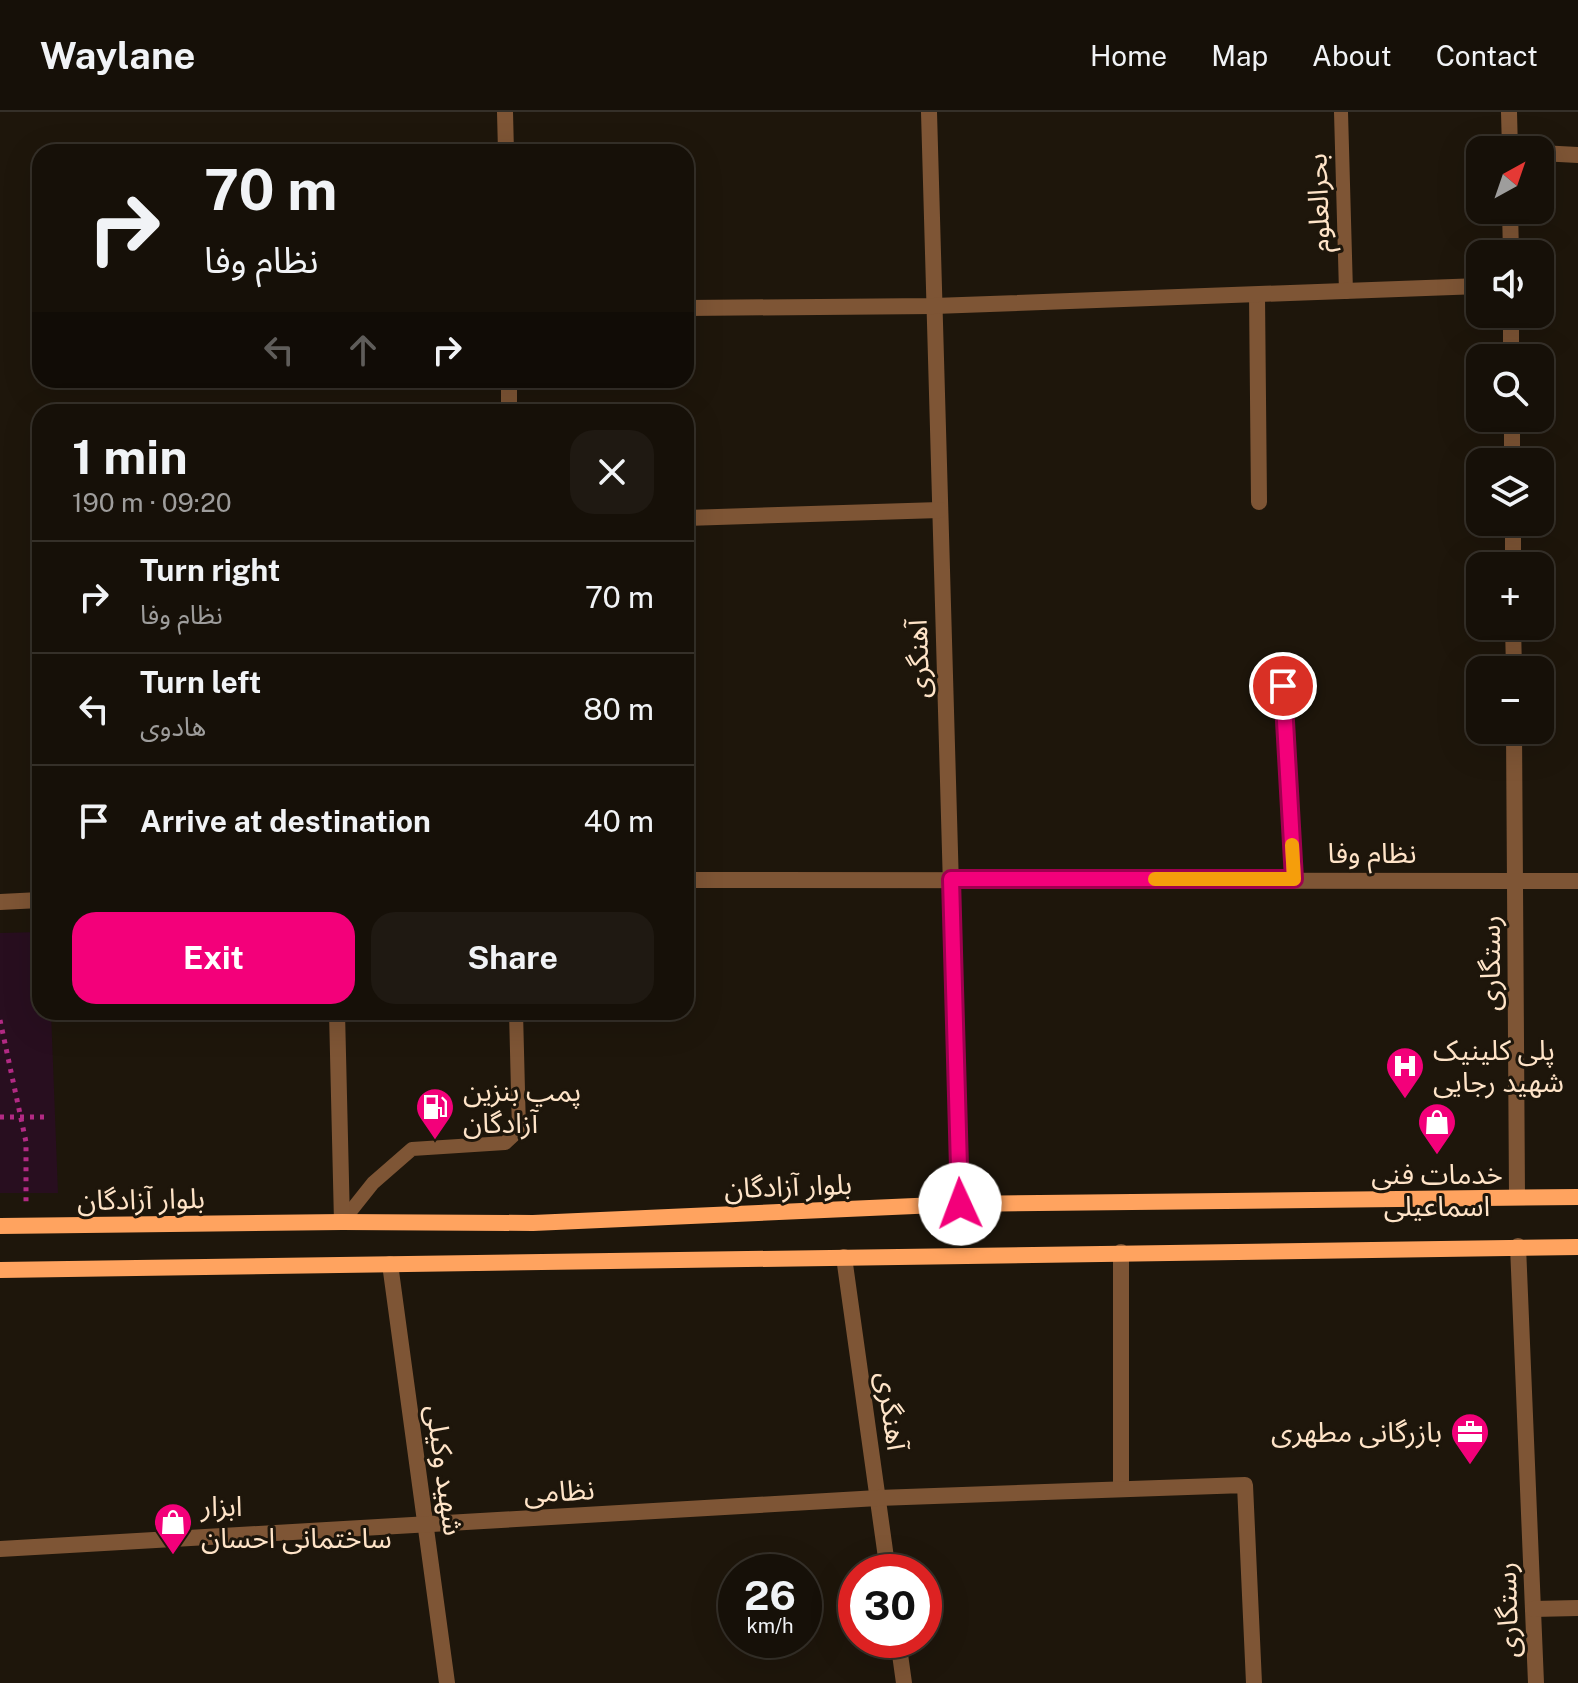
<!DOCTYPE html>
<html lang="en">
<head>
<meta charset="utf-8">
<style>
	body { margin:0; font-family:"Public Sans","Noto Sans Arabic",sans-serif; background:#1f1912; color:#f1f3f6; height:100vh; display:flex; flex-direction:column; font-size:30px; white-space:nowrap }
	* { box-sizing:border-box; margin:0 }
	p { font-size:26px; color:#9e9d9c }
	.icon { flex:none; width:44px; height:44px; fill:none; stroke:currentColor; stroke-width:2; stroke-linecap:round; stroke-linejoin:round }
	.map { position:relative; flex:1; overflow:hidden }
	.side { position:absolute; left:32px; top:292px; width:662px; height:616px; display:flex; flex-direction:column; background:#161008; border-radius:24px; box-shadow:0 8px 32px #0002,0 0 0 2px #353029 }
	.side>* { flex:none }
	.guide { position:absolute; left:32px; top:32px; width:662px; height:244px; border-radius:24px; box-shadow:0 8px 32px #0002,0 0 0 2px #353029; background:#161008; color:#f1f3f6; overflow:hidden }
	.needle { width:52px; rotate:40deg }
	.fabs { position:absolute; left:1466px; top:24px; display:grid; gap:16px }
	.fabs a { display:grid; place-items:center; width:88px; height:88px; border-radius:16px; background:#161008; box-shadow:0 8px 32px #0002,0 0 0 2px #353029; font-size:40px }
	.speed { position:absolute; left:718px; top:1442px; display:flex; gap:16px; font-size:40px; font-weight:700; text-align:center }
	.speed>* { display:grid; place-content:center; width:104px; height:104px; border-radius:50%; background:#161008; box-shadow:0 8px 32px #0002,0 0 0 2px #353029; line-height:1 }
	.speed small { font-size:20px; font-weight:400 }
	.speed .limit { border:12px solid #d22; background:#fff; color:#111 }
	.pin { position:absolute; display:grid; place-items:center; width:68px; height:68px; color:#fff; margin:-34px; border:4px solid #fff; border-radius:50%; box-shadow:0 2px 8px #0007 }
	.me { position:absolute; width:88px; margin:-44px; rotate:358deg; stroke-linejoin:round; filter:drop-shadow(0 0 6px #0008) }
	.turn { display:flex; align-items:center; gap:28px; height:168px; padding:0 40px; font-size:36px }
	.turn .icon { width:104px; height:104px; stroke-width:2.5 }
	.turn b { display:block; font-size:56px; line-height:68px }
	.lanes { display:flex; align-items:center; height:76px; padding:0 40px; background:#0003; justify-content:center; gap:40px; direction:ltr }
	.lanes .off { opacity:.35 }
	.round { display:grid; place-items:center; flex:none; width:84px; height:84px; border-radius:24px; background:#1f1912 }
	.summary { display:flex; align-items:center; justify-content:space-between; height:136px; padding:0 40px }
	h1 { font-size:48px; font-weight:700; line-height:60px }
	.button { display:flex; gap:16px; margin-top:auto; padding:16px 40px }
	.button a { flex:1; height:92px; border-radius:24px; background:#f3007a; color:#fff; font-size:32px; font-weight:700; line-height:92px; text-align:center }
	.button a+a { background:#1f1912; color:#f1f3f6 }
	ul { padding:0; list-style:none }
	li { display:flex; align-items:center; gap:24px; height:112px; padding:0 40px; border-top:2px solid #353029 }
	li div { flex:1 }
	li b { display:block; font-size:30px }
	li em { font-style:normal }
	header { display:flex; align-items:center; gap:48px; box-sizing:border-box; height:112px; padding:0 40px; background:#161008; border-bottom:2px solid #353029 }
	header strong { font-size:38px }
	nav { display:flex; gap:44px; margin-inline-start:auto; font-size:28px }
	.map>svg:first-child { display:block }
</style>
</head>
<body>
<header>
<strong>Waylane</strong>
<nav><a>Home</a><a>Map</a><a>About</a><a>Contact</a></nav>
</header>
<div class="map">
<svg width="1578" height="1571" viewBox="0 0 1578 1571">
	<rect width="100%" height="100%" fill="#1e160b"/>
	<!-- green -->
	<path fill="#280e1f" d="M40,820v80h11l7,181h-58v-260z"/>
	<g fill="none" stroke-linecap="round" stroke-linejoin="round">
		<!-- path -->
		<g stroke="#b22a84" stroke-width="5" stroke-dasharray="4 6" stroke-linecap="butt">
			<path d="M0,908l26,122v62"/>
			<path d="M0,1005h44"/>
		</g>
		<!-- service -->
		<g stroke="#7e5535" stroke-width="14">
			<path d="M1341,0l5,180"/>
			<path d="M342,1110l31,-39 39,-34 93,-6 14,-13 -3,-118"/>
		</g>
		<!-- minor -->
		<g stroke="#7e5535" stroke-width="16">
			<path d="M505,0l1,40"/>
			<path d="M929,0l31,1092"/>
			<path d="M1509,0l1,38"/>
			<path d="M1540,41l38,2"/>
			<path d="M1510,98l1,44"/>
			<path d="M1257,183l2,207"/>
			<path d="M686,196l248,-2 546,-20"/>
			<path d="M1511,202v44"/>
			<path d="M509,268v32"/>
			<path d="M1512,306v44"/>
			<path d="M686,406l254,-8"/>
			<path d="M1513,410v44"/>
			<path d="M1513,514l1,44"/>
			<path d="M1283,574l11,193"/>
			<path d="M1514,618l3,466"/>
			<path d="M686,768l892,1"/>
			<path d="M0,790l40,-2"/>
			<path d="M337,900l5,210"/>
			<path d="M1518,1134l18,437"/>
			<path d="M1121,1140v237"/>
			<path d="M844,1145l44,315"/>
			<path d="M390,1152l57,419"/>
			<path d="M0,1437l878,-51 367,-13 9,198"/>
			<path d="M1533,1497l45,-1"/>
			<path d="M898,1528l6,43"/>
		</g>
		<!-- secondary -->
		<g stroke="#ffa35f" stroke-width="16">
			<path d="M0,1114l342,-4 191,1 427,-19 618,-7"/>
			<path d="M0,1158l1578,-23"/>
		</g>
	</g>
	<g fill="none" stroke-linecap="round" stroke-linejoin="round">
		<!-- route casing -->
		<g stroke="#9e004f" stroke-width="20">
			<path id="route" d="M960,1092l-9,-325h343l-11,-193"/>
		</g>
		<!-- route -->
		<use href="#route" stroke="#f3007a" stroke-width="14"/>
		<!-- slow -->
		<path stroke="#f59e0b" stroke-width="14" d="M1155,767h139l-2,-34"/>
	</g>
	<!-- icons -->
	<defs>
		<g id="hospital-pin" transform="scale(2)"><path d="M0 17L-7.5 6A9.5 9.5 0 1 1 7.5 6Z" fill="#f3007a" stroke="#1e160b"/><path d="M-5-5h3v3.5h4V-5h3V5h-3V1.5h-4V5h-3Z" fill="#fff"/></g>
		<g id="fuel-pin" transform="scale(2)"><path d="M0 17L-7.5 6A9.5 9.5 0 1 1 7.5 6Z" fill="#f3007a" stroke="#1e160b"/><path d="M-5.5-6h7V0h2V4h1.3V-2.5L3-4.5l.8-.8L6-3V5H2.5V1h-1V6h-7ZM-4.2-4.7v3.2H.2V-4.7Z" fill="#fff"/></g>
		<g id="shop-pin" transform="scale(2)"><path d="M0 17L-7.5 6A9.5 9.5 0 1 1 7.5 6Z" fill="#f3007a" stroke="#1e160b"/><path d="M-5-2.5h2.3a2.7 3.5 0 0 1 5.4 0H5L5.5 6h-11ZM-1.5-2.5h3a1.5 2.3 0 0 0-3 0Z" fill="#fff"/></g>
		<g id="office-pin" transform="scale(2)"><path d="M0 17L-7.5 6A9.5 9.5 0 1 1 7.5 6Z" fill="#f3007a" stroke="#1e160b"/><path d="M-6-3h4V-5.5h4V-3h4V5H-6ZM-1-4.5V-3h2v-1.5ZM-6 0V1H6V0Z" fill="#fff"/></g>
	</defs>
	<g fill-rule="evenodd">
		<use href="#hospital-pin" x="1405" y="954"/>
		<use href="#fuel-pin" x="435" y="995"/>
		<use href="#shop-pin" x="1437" y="1010"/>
		<use href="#office-pin" x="1470" y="1320"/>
		<use href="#shop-pin" x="173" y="1410"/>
	</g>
	<g text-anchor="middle" stroke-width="6" stroke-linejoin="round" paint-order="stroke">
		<!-- street labels -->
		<g font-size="28" fill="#ffe4c8" stroke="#1e160b">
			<text transform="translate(1318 91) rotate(-92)" y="10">بحرالعلوم</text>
			<text transform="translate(918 547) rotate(-92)" y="10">آهنگری</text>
			<text x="1372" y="751">نظام وفا</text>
			<text transform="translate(1490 851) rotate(-90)" y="10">رستگاری</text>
			<text transform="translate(788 1074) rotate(-2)" y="10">بلوار آزادگان</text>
			<text transform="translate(141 1087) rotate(-1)" y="10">بلوار آزادگان</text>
			<text transform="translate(892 1299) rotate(82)" y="10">آهنگری</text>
			<text transform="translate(445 1358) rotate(82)" y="10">شهید وکیلی</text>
			<text transform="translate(559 1379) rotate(-3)" y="10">نظامی</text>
			<text transform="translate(1507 1498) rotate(-92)" y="10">رستگاری</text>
		</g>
		<!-- poi labels -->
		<g font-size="28" fill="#ffe4c8" stroke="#1e160b" text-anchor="start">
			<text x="1433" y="948">پلی کلینیک<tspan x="1433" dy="32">شهید رجایی</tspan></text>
			<text x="463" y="989">پمپ بنزین<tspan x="463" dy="32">آزادگان</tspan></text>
			<text x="1437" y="1072" text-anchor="middle">خدمات فنی<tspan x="1437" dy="32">اسماعیلی</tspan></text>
			<text x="1442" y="1330" text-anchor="end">بازرگانی مطهری</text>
			<text x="201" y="1404">ابزار<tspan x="201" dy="32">ساختمانی احسان</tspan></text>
		</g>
	</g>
</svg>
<div class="fabs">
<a><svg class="needle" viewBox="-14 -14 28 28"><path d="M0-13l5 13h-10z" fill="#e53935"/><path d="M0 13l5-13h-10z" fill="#9e9d9c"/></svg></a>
<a><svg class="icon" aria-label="sound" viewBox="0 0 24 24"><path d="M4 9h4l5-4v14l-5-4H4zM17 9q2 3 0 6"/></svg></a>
<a><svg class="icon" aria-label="search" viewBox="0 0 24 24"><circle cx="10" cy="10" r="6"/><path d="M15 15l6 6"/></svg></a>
<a><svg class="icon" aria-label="layers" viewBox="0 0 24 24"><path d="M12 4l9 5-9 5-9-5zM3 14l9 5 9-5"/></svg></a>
<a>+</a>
<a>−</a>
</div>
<div class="speed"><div>26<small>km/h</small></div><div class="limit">30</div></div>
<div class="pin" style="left:1283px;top:574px;background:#d93025"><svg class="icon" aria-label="arrive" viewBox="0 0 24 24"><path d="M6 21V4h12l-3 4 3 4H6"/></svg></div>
<svg class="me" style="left:960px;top:1092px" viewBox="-20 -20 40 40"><circle r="19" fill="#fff"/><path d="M0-13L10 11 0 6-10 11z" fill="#f3007a"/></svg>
<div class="guide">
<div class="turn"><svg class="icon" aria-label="right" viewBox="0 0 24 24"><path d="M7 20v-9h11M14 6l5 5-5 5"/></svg><div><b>70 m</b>نظام وفا</div></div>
<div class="lanes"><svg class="icon off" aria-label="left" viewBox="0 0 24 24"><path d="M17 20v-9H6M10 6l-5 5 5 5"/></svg><svg class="icon off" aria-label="ahead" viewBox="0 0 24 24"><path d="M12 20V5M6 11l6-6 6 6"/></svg><svg class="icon" aria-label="right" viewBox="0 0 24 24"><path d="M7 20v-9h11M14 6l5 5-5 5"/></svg></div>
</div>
<section class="side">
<div class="summary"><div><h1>1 min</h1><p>190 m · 09:20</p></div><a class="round"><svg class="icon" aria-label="close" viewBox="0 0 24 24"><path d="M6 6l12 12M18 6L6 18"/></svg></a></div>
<ul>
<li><svg class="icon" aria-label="right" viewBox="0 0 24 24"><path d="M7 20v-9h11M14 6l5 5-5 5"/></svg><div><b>Turn right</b><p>نظام وفا</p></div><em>70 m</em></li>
<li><svg class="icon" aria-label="left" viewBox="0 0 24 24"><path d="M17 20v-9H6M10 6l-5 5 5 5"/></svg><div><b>Turn left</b><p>هادوی</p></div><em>80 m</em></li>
<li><svg class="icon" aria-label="arrive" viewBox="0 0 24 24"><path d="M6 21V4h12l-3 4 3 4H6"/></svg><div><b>Arrive at destination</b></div><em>40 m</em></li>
</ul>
<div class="button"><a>Exit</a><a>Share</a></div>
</section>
</div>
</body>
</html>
